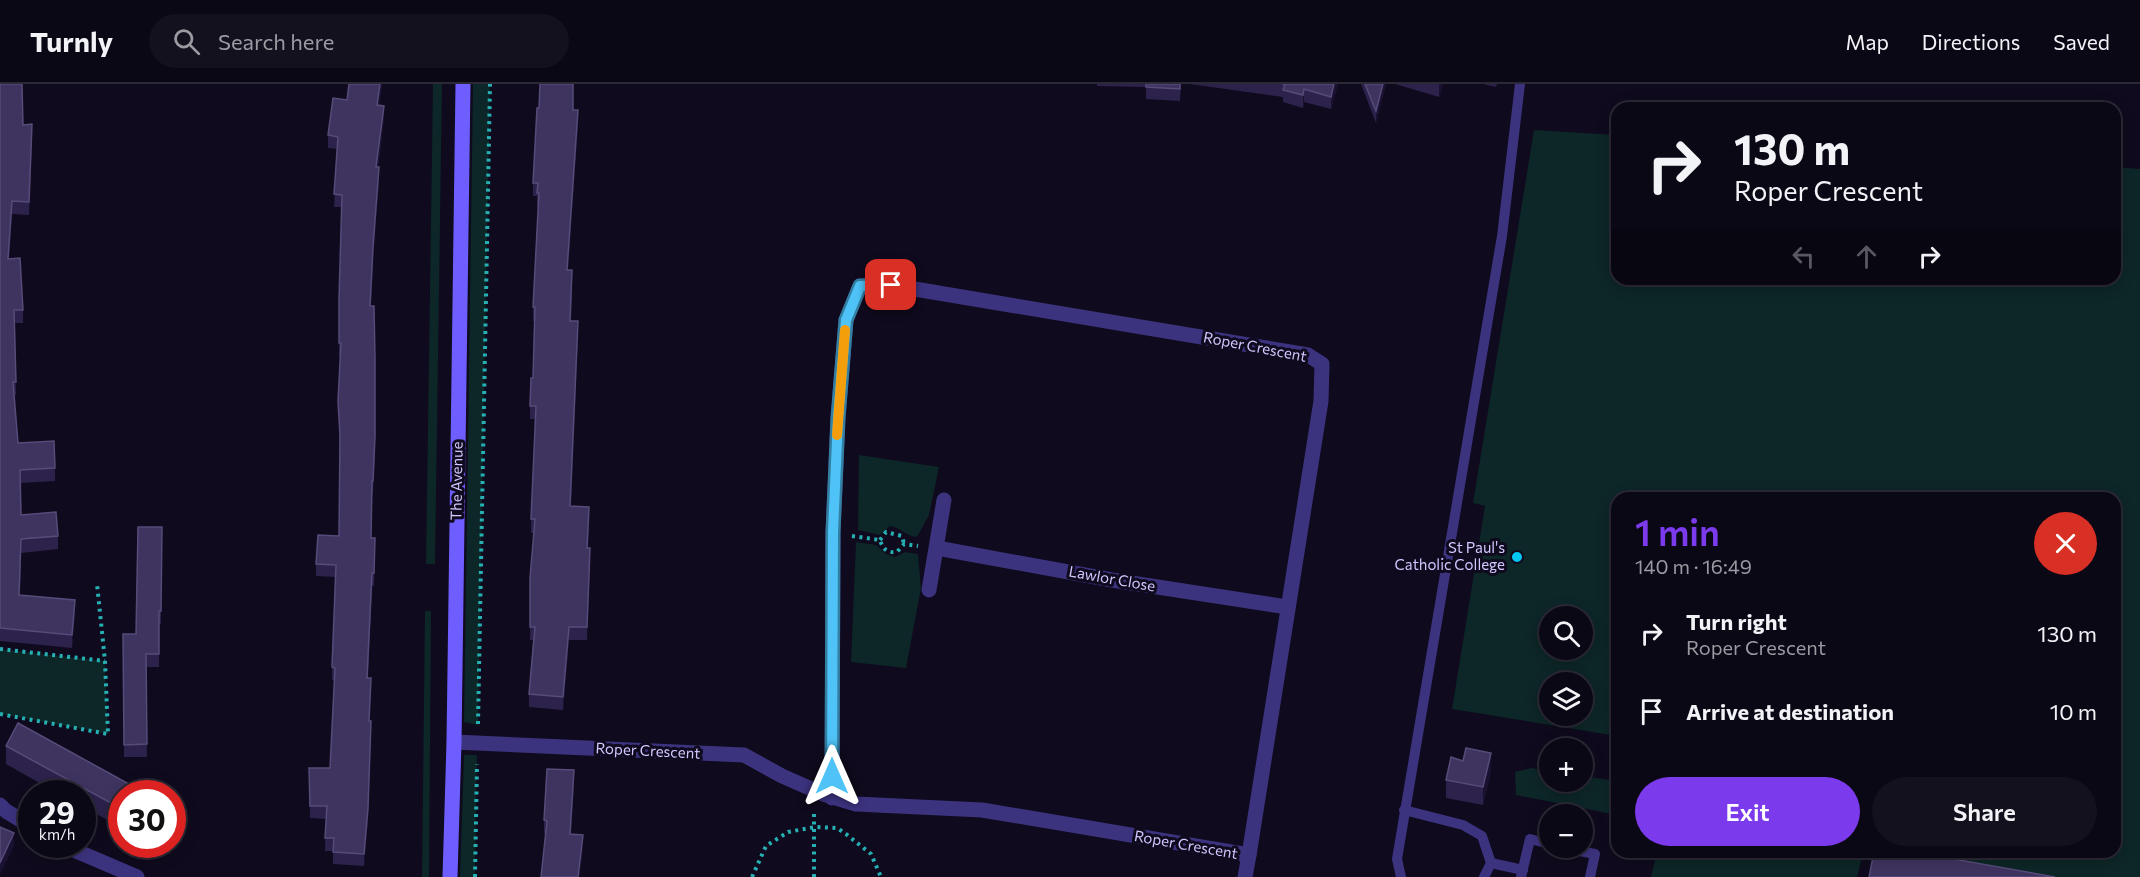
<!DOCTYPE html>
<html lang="en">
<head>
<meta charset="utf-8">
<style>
	body { margin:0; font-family:Commissioner,sans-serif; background:#14111f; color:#f1f3f6; height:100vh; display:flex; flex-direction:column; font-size:22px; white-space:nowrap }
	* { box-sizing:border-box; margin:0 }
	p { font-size:20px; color:#9a9aa1 }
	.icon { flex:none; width:33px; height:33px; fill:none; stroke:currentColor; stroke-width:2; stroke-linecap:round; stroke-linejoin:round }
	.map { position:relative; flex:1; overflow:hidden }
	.panel { position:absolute; left:1611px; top:408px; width:510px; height:366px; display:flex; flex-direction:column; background:#0b0816; border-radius:18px; box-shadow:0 3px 15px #0003,0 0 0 2px #2b2935 }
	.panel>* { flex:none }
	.guide { position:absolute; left:1611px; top:18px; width:510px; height:183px; border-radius:18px; box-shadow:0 3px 15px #0003,0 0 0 2px #2b2935; background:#0b0816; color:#f1f3f6; overflow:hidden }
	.tools { position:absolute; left:1539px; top:522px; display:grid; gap:12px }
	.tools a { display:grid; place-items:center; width:54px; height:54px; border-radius:50%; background:#0b0816; box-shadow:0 3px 15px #0003,0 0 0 2px #2b2935; font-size:30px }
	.speed { position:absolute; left:18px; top:696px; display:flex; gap:12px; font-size:30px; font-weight:700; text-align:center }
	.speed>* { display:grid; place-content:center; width:78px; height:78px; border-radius:50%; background:#0b0816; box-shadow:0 3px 15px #0003,0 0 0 2px #2b2935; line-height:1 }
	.speed small { font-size:15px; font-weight:400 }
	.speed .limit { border:9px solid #d22; background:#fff; color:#111 }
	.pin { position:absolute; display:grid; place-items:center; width:51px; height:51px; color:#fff; margin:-26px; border-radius:12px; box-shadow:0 3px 9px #0006 }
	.me { position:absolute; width:66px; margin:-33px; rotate:0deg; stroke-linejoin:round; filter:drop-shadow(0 0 4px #0008) }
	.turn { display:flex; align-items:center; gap:21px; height:126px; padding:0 24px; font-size:27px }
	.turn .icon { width:78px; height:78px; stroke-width:2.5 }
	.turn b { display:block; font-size:42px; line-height:51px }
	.lanes { display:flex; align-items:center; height:57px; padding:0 24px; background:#0003; justify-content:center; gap:30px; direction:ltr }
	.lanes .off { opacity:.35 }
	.round { display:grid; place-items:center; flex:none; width:63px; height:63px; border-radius:32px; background:#14111f }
	.head { display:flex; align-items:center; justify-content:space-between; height:102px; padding:0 24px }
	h1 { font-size:36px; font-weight:600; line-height:45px; color:#7c3aed }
	.cta { display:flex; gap:12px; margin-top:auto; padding:12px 24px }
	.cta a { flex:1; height:69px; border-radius:36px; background:#7c3aed; color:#fff; font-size:24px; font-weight:600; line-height:69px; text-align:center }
	.cta a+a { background:#14111f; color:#f1f3f6 }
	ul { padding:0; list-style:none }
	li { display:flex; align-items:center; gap:18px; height:78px; padding:0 24px }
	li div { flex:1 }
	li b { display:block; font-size:22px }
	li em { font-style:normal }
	header { display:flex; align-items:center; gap:36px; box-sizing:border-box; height:84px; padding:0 30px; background:#0b0816; border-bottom:2px solid #2b2935 }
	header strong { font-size:28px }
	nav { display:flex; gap:33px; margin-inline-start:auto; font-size:21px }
	.search { width:420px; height:54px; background:#14111f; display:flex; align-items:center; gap:15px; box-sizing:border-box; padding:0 21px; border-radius:33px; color:#9a9aa1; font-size:22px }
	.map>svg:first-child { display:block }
</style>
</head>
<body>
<header>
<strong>Turnly</strong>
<div class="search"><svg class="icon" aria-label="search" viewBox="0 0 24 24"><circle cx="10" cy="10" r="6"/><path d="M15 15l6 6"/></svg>Search here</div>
<nav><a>Map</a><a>Directions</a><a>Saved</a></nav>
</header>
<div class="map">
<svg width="2140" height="793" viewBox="0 0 2140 793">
	<rect width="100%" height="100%" fill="#0f0a1d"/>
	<!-- green -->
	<g fill="#0d2627" fill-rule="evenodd">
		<path d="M433,0h9l-7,480h-9z"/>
		<path d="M473,0h17l-12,641 -14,-3z"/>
		<path d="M1534,46l83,5v144h498v-112l25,2v708h-150l-127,-24 -6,24h-206l6,-25h458v-354h-498v238l-165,-27 33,-203 -12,-3zM1550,532h32v34h-32zM1550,598h32v34h-32z"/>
		<path d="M859,371l80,12 -10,48 -12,22c-12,-1 -15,-9 -27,-11l-10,9 -22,-5z"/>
		<path d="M856,458l20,3 10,9 9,3 10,-5 13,2 3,34 -15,80 -55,-6z"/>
		<path d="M425,527h6l-2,266h-7z"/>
		<path d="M0,565l105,12 3,73 -108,-20z"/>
		<path d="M464,671h13l-2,122h-15z"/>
		<path d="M1531,684l18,3 1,11h32l1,-6 34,5v34l-101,-20 -1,-23z"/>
	</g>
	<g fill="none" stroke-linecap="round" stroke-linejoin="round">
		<!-- path -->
		<g stroke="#26b0b3" stroke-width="4" stroke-dasharray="3 4.5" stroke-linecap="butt">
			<path d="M852,452l28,4c3,10 8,13 17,12l7,-8 14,2"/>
			<path d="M880,456l6,-8 16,4 2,8"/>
			<path d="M0,565l105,12"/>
			<path d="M0,630l108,20 -3,-73 -8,-77"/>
			<path d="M478,640l12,-640"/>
			<path d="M475,793l2,-113"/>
			<path d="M752,793l14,-31 22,-14 27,-5 22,1 9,6 25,20 10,23"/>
			<path d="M814,793v-66"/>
		</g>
		<!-- lane -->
		<g stroke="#3c337f" stroke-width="10">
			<path d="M1404,726l59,15 19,11 9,27 -7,14"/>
			<path d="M1565,764l30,6 -5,23"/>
			<path d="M1491,779l32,7"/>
			<path d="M1401,793l-4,-18 105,-623 18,-152"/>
			<path d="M1521,793l9,-38 20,5"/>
		</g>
		<!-- street -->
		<g stroke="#3c337f" stroke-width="15">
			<path d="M937,464l175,32 175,27"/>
			<path d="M929,506l15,-90"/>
			<path d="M454,658l290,13 38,21 41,18 33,10 126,6 267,45 72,-454 1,-37 -14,-9 -417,-70 -31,1 -14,34 -8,98 -5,115 -1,265"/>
			<path d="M0,721l6,6 26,16"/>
			<path d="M60,760l77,33"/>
			<path d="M1245,793l4,-22"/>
		</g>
		<!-- secondary -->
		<path stroke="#6f5eff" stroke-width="15" d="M450,793l4,-135 9,-658"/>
	</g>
	<!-- wall -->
	<g fill="#2d224c">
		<path d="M0,0l23,41 9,13 -3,77 -17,-1 -3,45 14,51v13h-8l1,72h-2l4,48 37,25v13l-35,2 1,32 37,21v13l-37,4 -1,42 55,18 -3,35 -72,-7z"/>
		<path d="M349,0h33l-3,21 5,13 -6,49 1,13 -6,80 -2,46 4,52v90l-2,46h-1l-1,44 4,13 -1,35h-2l-4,92 3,12 -2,31 2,13 -3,86 -4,46 -31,-2v-13h-8l1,-32 -16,-1 -1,-50h21l5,-88h-3v-13l3,-90 -19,-1v-12l23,-28 1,-90 -2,-45 3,-46h-2v-56l3,-92h-8l3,-58 -9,-1v-13l19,-35z"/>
		<path d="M1097,0h84l-1,17 -34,-2v-12l-49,-1z"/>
		<path d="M1190,0h148l-7,25 -27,-7 -1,6 -20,-6v-5z"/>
		<path d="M1361,0h25l-10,39z"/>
		<path d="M1395,0h48l-4,13z"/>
		<path d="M1483,0h14l-1,3z"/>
		<path d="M573,26l5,14 -10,146 4,13 -1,38 7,13 -7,172 18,14 -1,28 2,14 -3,78h-18l-6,70 -34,-3v-13l4,-54h-3v-62l4,-45h-3v-14l4,-100h-5v-13l3,-28 1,-57h-1v-14l5,-100h-1v-11h-4v-13z"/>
		<path d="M162,443l-1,97h-2v43h-13l1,90h-23l-1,-123h13z"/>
		<path d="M6,662l116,48v34l-40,-22v-12h-23l-53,-30z"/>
		<path d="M1463,677l28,10 -8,34 -37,-7v-18z"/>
		<path d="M574,698l-3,52 12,14 -4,29h-38l5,-44h-2v-13z"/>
		<path d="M153,760h12l-3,6z"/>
	</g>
	<!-- shaded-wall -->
	<g fill="#1a1131">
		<path d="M380,0h2l-5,33v-12z"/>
		<path d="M1334,0h4l-7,25v-12z"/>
		<path d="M1383,0h3l-10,39v-12z"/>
		<path d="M1439,0h4l-4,13z"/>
		<path d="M1304,5v13l-1,6v-13z"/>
		<path d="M384,22v12l-8,62v-13z"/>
		<path d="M578,26v14l-11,159v-13z"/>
		<path d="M379,83v13l-6,80 -3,58 3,-71z"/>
		<path d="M12,117v13l-4,58v-13z"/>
		<path d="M578,237v13l-8,185v-13z"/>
		<path d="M75,516v13l-3,35v-13z"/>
		<path d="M569,543v13l-6,70v-13z"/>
		<path d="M371,650l-3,86 -4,46v-12z"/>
		<path d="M1491,669v18l-8,34v-18z"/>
		<path d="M574,686v12l-4,64v-12z"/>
		<path d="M174,725v18l-2,3v-18z"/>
		<path d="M14,749v13l-14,29v-12z"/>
		<path d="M583,751v13l-4,29h-1z"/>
	</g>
	<!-- building -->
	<g fill="#3f3460" stroke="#564b79" stroke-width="1.5">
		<path d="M0,0h22l1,41 9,-1 -3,78 -17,-1 -4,58 12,-1 3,52h-9l2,72h-3l5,61 36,-2 1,27 -35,2 1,45 35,-3 2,24 -37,3 -2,56 56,5 -3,35 -72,-7z"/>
		<path d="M349,0h31l-3,21 7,1 -8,61h3l-6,80 -3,59h4l1,52v78l-2,45h-1l-1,57h4l-1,35h-2l-5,105h4l-2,43h2l-3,87 -4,46 -31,-2 1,-14h-9l2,-32h-17l-1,-38h21l5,-100 -3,-1 4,-102 -20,-1 2,-29 21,1 1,-100 -2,-35 3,-58h-2v-44l3,-104 -8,-1 4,-57 -10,-2 5,-37 14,2z"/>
		<path d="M540,0h33v26h5l-11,160h5l-2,51h8l-8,185 19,1 -2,41h3l-3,79h-18l-6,70 -34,-3 6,-67h-5v-49l5,-59h-4l5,-113h-6l1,-28h2l2,-71h-2l6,-114h-2l1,-10h-5l4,-75h2z"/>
		<path d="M1146,0h34v5l-34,-2z"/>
		<path d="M1282,0h52l-3,13 -27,-8 -1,6 -20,-5 2,-6z"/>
		<path d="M1365,0h18l-7,27z"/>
		<path d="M138,443h24l-1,84h-2v43h-13l1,90 -23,1 -1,-111h13z"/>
		<path d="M18,639l129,71h-25v15l-116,-63z"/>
		<path d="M1466,664l25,5 -8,34 -37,-7 5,-23 12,4z"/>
		<path d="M547,685l27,1 -4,64 13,1 -5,42h-37l6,-56 -3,-1z"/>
		<path d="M0,743l14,6 -14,30z"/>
		<path d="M1874,768h40l141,25h-186z"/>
	</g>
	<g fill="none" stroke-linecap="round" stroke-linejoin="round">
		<!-- route casing -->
		<g stroke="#337fa1" stroke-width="15">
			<path id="route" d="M832,692l1,-244 5,-114 8,-98 14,-34 31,-1"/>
		</g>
		<!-- route -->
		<use href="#route" stroke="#4fc3f7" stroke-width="10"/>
		<!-- slow -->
		<path stroke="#f59e0b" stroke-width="10" d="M837,351l8,-105"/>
	</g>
	<!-- markers -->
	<circle fill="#00c6f2" stroke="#0f0a1d" stroke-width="2" cx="1517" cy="473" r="6"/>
	<g text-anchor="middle" stroke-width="6" stroke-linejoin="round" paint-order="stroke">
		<!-- street labels -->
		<g font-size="15" fill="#d2c7ff" stroke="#0f0a1d">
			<text transform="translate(1255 263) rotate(11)" y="5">Roper Crescent</text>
			<text transform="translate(457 397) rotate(-89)" y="5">The Avenue</text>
			<text transform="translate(1112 495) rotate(10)" y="5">Lawlor Close</text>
			<text transform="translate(648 667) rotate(3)" y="5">Roper Crescent</text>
			<text transform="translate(1186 761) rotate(10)" y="5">Roper Crescent</text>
		</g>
		<!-- poi labels -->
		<g font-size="15" fill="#d2c7ff" stroke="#0f0a1d" text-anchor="end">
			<text x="1505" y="469">St Paul's<tspan x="1505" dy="17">Catholic College</tspan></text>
		</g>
	</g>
</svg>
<div class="tools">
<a><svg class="icon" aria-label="search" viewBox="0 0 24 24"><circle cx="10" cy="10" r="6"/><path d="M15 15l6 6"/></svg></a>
<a><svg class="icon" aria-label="layers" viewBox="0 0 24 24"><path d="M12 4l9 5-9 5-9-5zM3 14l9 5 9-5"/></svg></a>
<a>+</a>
<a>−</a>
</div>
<div class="speed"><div>29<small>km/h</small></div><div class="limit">30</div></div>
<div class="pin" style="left:891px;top:201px;background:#d93025"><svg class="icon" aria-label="arrive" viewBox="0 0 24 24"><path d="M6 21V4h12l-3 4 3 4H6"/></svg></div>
<svg class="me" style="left:832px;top:692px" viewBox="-20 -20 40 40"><path d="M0-17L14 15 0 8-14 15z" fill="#4fc3f7" stroke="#fff" stroke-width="4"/></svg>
<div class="guide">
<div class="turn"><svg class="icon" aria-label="right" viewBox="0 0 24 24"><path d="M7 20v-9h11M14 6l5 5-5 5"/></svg><div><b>130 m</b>Roper Crescent</div></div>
<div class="lanes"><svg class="icon off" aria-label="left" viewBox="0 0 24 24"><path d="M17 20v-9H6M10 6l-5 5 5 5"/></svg><svg class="icon off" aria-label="ahead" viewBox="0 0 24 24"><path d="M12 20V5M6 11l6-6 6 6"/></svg><svg class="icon" aria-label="right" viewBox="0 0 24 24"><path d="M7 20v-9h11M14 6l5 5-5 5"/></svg></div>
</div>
<section class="panel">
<div class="head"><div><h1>1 min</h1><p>140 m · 16:49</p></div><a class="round" style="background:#d93025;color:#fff"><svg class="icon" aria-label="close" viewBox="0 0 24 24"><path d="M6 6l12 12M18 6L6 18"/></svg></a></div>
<ul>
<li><svg class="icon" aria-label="right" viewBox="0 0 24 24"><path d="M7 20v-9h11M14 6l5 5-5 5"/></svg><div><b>Turn right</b><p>Roper Crescent</p></div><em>130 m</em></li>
<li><svg class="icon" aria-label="arrive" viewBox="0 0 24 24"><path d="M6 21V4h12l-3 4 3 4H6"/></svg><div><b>Arrive at destination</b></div><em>10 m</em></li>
</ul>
<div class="cta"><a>Exit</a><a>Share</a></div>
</section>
</div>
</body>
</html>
